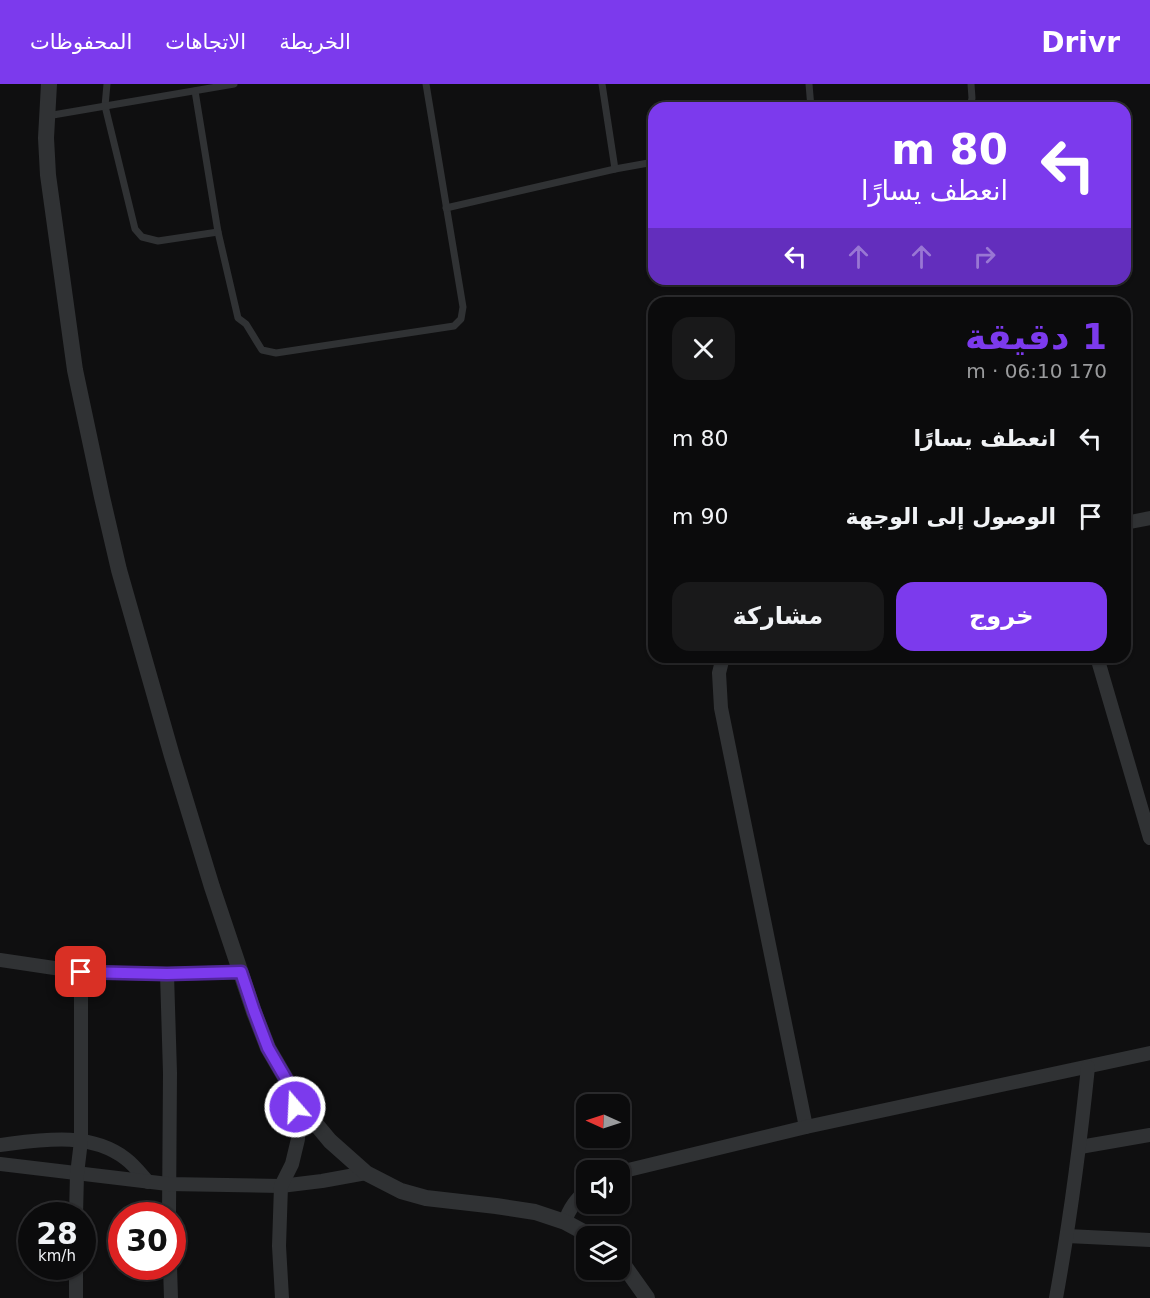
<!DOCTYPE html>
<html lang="ar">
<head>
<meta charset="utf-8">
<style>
	body { margin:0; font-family:"DejaVu Sans","Noto Sans Arabic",sans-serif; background:#19191a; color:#f1f3f6; direction:rtl; height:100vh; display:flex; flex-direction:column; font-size:22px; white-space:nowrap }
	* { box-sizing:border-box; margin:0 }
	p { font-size:20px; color:#9a9b9d }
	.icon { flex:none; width:33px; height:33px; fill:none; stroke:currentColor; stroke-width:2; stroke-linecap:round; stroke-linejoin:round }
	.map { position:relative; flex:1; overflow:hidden; direction:ltr }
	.drawer { position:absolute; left:648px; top:213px; width:483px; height:366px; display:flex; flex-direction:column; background:#0b0b0c; border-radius:18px; box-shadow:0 2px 4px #0004,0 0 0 2px #2b2b2d; direction:rtl }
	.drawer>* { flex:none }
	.banner { position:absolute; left:648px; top:18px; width:483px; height:183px; border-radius:18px; box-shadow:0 2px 4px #0004,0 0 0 2px #2b2b2d; direction:rtl; background:#7c3aed; color:#fff; overflow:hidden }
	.needle { width:39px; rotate:273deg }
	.tools { position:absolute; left:576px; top:1010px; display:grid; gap:12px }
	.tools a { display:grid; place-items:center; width:54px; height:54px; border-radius:12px; background:#0b0b0c; box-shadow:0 2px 4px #0004,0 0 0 2px #2b2b2d; font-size:30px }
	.speed { position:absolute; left:18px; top:1118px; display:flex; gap:12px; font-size:30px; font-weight:700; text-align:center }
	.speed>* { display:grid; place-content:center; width:78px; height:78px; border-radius:50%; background:#0b0b0c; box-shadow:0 2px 4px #0004,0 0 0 2px #2b2b2d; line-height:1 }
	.speed small { font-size:15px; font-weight:400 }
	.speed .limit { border:9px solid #d22; background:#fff; color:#111 }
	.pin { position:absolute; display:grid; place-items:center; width:51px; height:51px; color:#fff; margin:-26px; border-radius:12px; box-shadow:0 3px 9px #0006 }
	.me { position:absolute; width:66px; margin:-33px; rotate:341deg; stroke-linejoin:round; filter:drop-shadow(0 0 4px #0008) }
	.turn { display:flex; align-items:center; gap:21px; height:126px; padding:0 24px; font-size:27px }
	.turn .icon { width:78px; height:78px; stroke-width:2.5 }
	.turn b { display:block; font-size:42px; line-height:51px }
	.lanes { display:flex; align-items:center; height:57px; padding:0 24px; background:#0003; justify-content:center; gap:30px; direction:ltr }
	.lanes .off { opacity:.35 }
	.round { display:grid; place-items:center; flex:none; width:63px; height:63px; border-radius:18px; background:#19191a }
	.head { display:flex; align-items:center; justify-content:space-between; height:102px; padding:0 24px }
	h1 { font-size:36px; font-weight:700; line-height:45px; color:#7c3aed }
	.cta { display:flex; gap:12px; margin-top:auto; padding:12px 24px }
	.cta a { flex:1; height:69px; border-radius:18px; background:#7c3aed; color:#fff; font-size:24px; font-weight:700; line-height:69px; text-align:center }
	.cta a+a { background:#19191a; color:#f1f3f6 }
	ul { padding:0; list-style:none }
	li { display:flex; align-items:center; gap:18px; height:78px; padding:0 24px }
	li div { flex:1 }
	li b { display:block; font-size:22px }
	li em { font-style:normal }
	header { display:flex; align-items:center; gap:36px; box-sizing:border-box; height:84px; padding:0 30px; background:#7c3aed; color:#fff }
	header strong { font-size:28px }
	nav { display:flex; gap:33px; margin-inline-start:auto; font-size:21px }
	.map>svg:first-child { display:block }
</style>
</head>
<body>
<header>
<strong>Drivr</strong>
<nav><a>الخريطة</a><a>الاتجاهات</a><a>المحفوظات</a></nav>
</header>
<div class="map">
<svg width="1150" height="1214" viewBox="0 0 1150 1214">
	<rect width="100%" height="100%" fill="#0f0f10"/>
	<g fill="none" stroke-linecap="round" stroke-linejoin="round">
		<!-- service -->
		<g stroke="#303234" stroke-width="7">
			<path d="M107,0l-2,22 30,123 7,8 16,4 60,-9"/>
			<path d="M602,0l13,85"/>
			<path d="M809,0l2,24"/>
			<path d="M195,7l23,141 20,86 8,6 16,26 14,3 178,-27 7,-7 2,-12 -37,-223"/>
			<path d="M970,24l2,-10 -1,-14"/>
			<path d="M47,32l187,-32"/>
			<path d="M446,124l169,-39 39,-7"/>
		</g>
		<!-- minor -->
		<g stroke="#303234" stroke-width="14">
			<path d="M1125,439l25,-5"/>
			<path d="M723,573l-4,16 2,35 85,419"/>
			<path d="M1097,573l53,181"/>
			<path d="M0,876l81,12 86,2 74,-2"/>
			<path d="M167,890l3,99 -1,142"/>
			<path d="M0,1061c41,-5 90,-14 126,14 8,6 15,15 22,23"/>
			<path d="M1080,1063l70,-12"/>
			<path d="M0,1080l168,20 113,2 41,-5 44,-8"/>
			<path d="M620,1088l186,-45 344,-74"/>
			<path d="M76,1131l1,-41 4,-33v-169"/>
			<path d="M565,1138c4,-14 12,-23 21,-32"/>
			<path d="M1067,1152l83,4"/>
			<path d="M170,1182l1,32"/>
			<path d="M76,1214v-32"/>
			<path d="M282,1214l-3,-52 2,-60 11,-22 6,-25 -1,-17 -4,-29"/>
			<path d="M1056,1214c14,-77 24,-153 32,-231"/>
		</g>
		<!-- tertiary -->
		<g stroke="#303234" stroke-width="16">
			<path d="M49,0l-3,54 2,37 27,195 27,127 17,73 53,186 40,131 42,125 14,36 25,43 17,26 20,24 36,32 35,18 25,7 70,8 39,6 30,10 26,14"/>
			<path d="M620,1176l27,38"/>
		</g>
	</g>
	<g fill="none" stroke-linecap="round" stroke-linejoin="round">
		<!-- route casing -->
		<g stroke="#51269a" stroke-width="15">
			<path id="route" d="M81,888l86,2 74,-2 13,39 14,37 25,43 2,16"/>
		</g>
		<!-- route -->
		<use href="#route" stroke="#7c3aed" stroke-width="10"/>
	</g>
</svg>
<div class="tools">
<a><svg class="needle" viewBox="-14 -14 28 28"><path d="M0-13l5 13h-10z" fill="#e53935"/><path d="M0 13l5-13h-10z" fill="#9a9b9d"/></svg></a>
<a><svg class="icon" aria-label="sound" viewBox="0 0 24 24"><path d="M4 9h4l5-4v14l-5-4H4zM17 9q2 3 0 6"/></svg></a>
<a><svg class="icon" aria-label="layers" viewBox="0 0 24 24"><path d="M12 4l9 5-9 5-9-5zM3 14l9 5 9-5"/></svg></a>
</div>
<div class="speed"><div>28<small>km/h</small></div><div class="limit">30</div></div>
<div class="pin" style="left:81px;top:888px;background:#d93025"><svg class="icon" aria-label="arrive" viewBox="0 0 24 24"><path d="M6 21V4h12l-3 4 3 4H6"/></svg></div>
<svg class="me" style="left:295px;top:1023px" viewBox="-20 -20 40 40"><circle r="17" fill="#7c3aed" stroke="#fff" stroke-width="3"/><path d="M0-11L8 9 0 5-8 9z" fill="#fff"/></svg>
<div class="banner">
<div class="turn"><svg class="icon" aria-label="left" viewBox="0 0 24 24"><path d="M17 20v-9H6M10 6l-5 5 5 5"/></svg><div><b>80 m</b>انعطف يسارًا</div></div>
<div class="lanes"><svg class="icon" aria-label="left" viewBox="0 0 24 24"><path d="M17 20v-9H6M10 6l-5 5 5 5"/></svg><svg class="icon off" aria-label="ahead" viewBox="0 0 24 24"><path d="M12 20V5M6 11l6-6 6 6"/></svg><svg class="icon off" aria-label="ahead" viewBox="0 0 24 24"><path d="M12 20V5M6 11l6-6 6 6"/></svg><svg class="icon off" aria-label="right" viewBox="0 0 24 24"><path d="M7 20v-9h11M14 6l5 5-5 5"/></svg></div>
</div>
<section class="drawer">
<div class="head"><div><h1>1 دقيقة</h1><p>170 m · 06:10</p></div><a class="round"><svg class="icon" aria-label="close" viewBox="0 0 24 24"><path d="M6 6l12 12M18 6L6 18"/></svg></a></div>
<ul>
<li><svg class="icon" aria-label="left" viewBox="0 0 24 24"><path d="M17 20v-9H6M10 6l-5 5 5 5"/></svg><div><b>انعطف يسارًا</b></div><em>80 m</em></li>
<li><svg class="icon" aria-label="arrive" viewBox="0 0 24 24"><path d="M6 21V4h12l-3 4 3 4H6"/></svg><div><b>الوصول إلى الوجهة</b></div><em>90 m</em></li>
</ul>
<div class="cta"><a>خروج</a><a>مشاركة</a></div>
</section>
</div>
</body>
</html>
